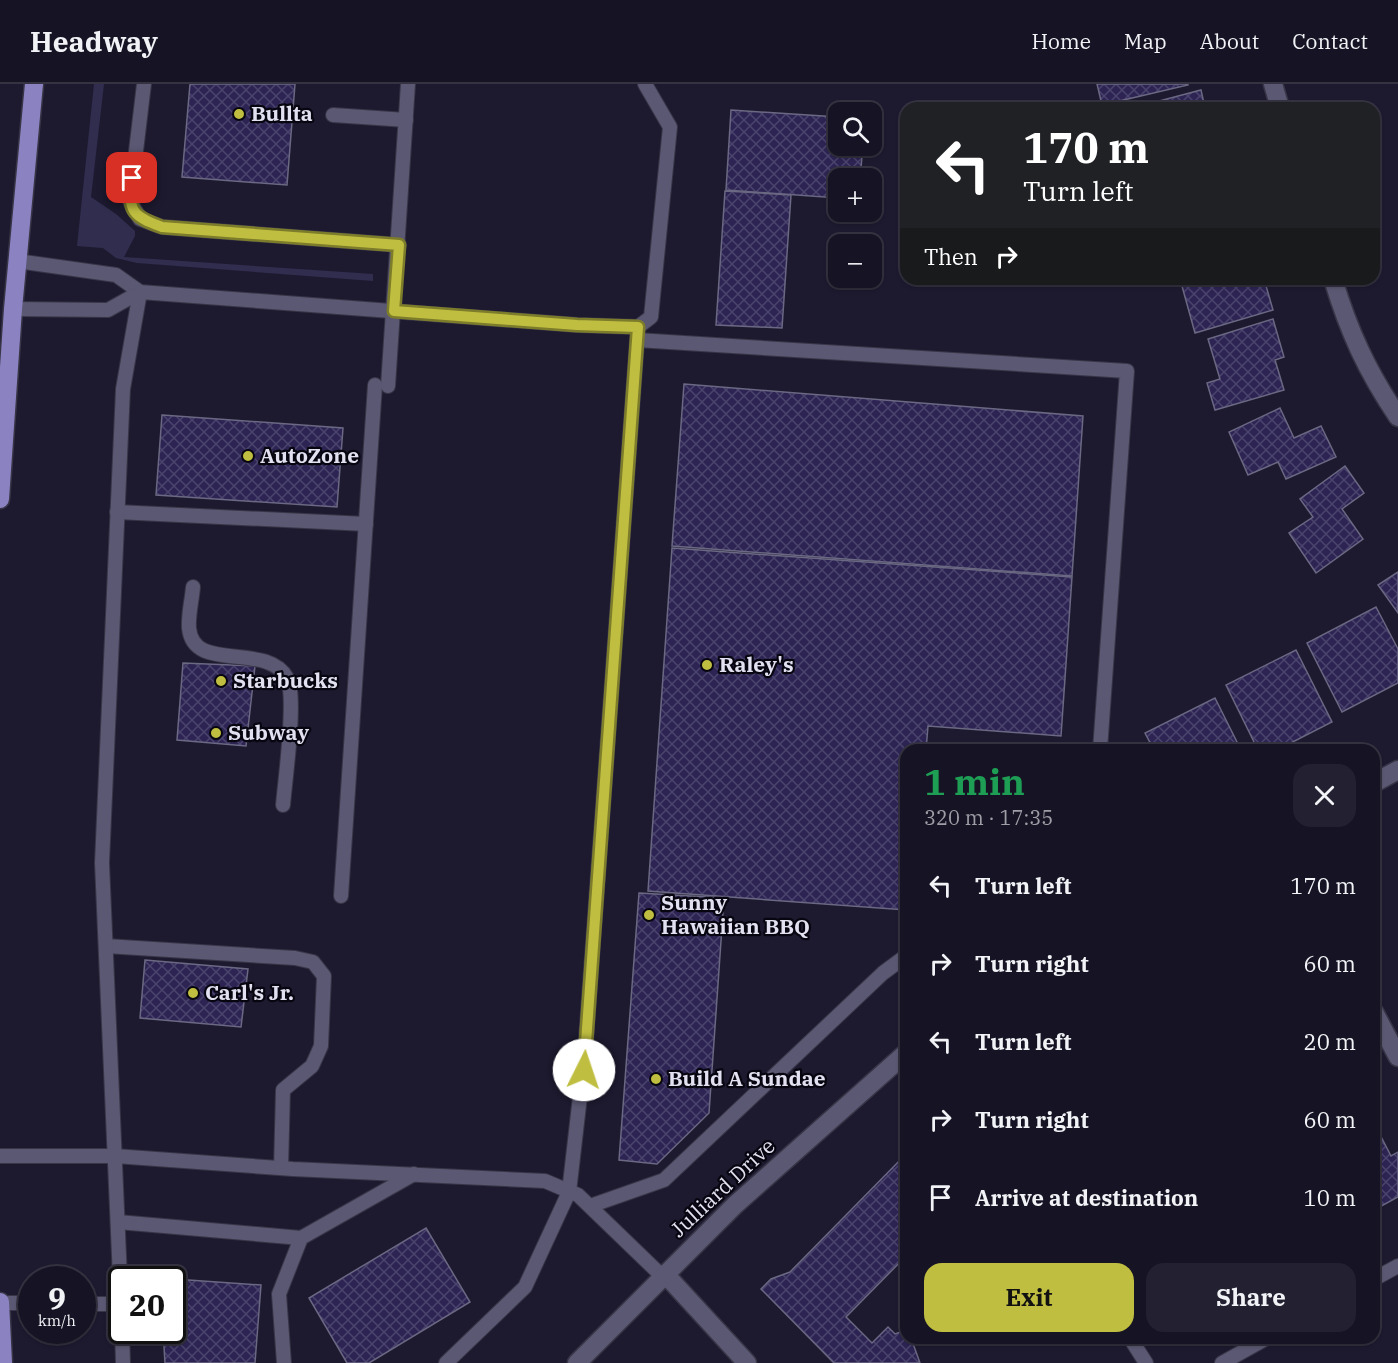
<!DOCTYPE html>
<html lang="en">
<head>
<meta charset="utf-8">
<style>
	body { margin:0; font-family:"IBM Plex Serif",serif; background:#232131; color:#f1f3f6; height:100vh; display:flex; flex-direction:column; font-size:22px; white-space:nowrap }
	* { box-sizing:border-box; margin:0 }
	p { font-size:20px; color:#9e9ea6 }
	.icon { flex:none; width:33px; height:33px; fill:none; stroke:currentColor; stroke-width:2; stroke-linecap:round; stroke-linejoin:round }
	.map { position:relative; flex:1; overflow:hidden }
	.details { position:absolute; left:900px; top:660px; width:480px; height:600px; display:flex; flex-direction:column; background:#161424; border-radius:18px; box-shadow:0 2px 4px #0004,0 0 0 2px #353341 }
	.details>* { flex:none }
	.banner { position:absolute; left:900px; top:18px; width:480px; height:183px; border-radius:18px; box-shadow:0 2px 4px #0004,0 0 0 2px #353341; background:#202124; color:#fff; overflow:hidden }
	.fabs { position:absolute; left:828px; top:18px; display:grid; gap:12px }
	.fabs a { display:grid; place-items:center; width:54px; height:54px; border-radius:12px; background:#161424; box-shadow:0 2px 4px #0004,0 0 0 2px #353341; font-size:30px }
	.speed { position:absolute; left:18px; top:1182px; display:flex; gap:12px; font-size:30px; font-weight:700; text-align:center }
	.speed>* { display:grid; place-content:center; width:78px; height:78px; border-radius:50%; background:#161424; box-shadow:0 2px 4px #0004,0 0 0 2px #353341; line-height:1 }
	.speed small { font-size:15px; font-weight:400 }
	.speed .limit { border:3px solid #111; border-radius:9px; background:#fff; color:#111 }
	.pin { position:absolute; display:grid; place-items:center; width:51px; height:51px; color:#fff; margin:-26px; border-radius:12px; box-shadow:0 3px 9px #0006 }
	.me { position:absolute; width:66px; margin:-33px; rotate:4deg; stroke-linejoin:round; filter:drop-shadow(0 0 4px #0008) }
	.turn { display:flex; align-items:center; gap:21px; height:126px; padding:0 24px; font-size:27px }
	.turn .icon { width:78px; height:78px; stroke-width:2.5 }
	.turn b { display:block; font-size:42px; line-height:51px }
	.then { display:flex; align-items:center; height:57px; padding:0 24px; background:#0003; gap:12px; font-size:22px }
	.round { display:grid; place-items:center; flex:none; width:63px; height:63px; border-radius:18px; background:#232131 }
	.summary { display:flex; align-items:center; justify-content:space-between; height:102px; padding:0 24px }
	h1 { font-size:36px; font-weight:700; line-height:45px; color:#1e9e55 }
	.button { display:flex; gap:12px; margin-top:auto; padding:12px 24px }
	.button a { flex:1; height:69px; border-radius:18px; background:#bfbe41; color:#111; font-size:24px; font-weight:700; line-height:69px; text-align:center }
	.button a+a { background:#232131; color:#f1f3f6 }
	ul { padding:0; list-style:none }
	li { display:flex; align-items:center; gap:18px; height:78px; padding:0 24px }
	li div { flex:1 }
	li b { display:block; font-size:22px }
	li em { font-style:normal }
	header { display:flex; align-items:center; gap:36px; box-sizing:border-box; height:84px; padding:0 30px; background:#161424; border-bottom:2px solid #353341 }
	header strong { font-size:28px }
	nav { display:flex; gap:33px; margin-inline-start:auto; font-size:21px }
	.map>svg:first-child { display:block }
</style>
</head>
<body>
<header>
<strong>Headway</strong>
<nav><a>Home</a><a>Map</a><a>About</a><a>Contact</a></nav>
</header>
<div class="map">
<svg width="1398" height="1279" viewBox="0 0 1398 1279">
	<defs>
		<pattern id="building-cross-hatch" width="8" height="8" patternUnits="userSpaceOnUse" patternTransform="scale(1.5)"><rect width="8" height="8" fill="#2d2454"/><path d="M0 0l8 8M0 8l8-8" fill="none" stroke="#4b446d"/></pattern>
	</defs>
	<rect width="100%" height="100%" fill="#1d1a30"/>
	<!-- grass -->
	<path fill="#312d4e" d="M94,0h10l-13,113 25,17 19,17v5l-11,21 249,17v7l-236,-18 -21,-5 -13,-10 -26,-2z"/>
	<!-- building -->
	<g fill="url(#building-cross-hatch)" stroke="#6a6882" stroke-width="1.5">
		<path d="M190,0h105l-8,101 -105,-8z"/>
		<path d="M1097,0h91v1l-86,20z"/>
		<path d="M1201,6l4,18h-65v-2z"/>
		<path d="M731,26l107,7v29h25l-3,32h-22v20l-112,-8z"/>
		<path d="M725,107l66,4 -9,133 -66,-3z"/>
		<path d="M1180,195h50l2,7 25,-7h7l9,31 -78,23z"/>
		<path d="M1273,235l11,38 -9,3 9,30 -69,20 -8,-27 13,-4 -12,-40z"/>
		<path d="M684,300l399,32 -11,160 -400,-30z"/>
		<path d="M1280,324l14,30 27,-12 15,31 -50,22 -8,-17 -30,13 -19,-43z"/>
		<path d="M162,331l181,13 -6,79 -181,-12z"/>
		<path d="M1345,382l19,27 -22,16 21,30 -47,34 -27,-40 24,-16 -13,-18z"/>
		<path d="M672,464l400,29 -11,159 -133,-10 -2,24h-20v160l-258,-19z"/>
		<path d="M1398,488v41l-20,-28z"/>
		<path d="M1376,523l22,42v34l-56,29 -35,-69z"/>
		<path d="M1296,566l36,72 -55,28h-19l-32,-65z"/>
		<path d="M183,579l72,3 -9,80 -69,-6z"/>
		<path d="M1215,614l26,52h-87l-9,-17z"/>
		<path d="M639,809l85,5 -15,215 -52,51 -38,-4z"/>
		<path d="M145,876l103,9 -7,58 -101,-9z"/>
		<path d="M1374,1039l17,33 7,-4v45l-24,13z"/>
		<path d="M906,1070v102l-60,61 26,26 16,-16 7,7 11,-4v8h5l9,25h-86l-73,-74 10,-10 19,-7z"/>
		<path d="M426,1144l44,74 -101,61h-22l-38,-65z"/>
		<path d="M160,1194l101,7 -6,78h-90l-2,-33h9v-50h-12z"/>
	</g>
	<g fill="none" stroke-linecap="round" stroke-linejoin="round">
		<!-- lane casing -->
		<g stroke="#383547" stroke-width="16">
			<g id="lane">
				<path d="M144,0l-14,117 10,18 22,8 237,18"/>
				<path d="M333,31l73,5"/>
				<path d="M17,177l99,14 24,17 437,33 61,2 13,-10 19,-190 -25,-43"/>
				<path d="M13,225l95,1 32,-18"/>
				<path d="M637,256l490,31 -27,379"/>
				<path d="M388,302l20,-302"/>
				<path d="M117,428l249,12"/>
				<path d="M193,503c-1,13 -5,28 -4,41 4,46 78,13 98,50 10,18 -2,102 -4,127"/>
				<path d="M341,812l34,-511"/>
				<path d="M106,862l189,12 18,4 11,14 -3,70 -9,20 -29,24 -2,78"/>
				<path d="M0,1072h115l178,13 252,12 33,14 85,82"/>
				<path d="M590,1122l74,-26 219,-207 23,-17"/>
				<path d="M118,1138l183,16"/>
				<path d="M1374,1195l24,-13"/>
				<path d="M0,1219h32"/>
				<path d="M82,1220h39"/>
				<path d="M122,1241l-20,-462 21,-474 17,-97"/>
				<path d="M122,1246l1,33"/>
				<path d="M1130,1254l16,25"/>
				<path d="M284,1279l-5,-69 22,-56 113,-64"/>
				<path d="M446,1279l79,-76 44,-95 16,-139 53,-726"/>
				<path d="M1222,1279l45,-25"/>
			</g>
		</g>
		<!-- street casing -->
		<g stroke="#383547" stroke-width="21">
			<path id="street" d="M1374,928l24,45"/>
		</g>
		<!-- secondary casing -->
		<g stroke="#383547" stroke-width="21">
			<g id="secondary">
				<path d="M1273,0l7,24"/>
				<path d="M1333,195c16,53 34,92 65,138"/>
				<path d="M1374,699l24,-13"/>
				<path d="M665,1190l82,89"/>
				<path d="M577,1279l158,-158 171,-152"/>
			</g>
		</g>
		<!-- primary casing -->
		<g stroke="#383547" stroke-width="21">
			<g id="primary">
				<path d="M0,415l13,-190 21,-225"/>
				<path d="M0,1218l3,61"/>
			</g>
		</g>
		<!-- lane -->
		<use href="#lane" stroke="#5a5872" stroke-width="14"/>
		<!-- street -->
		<use href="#street" stroke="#5a5872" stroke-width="18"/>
		<!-- secondary -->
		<use href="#secondary" stroke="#5a5872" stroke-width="18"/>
		<!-- primary -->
		<use href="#primary" stroke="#8b83c1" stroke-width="18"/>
	</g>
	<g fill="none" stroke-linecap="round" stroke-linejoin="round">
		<!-- route casing -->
		<g stroke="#7c7c2a" stroke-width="15">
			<path id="route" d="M132,94c-4,32 -1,38 30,49l237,18 -5,66 183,14 61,2 -54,743"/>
		</g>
		<!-- route -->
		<use href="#route" stroke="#bfbe41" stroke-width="10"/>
	</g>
	<!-- markers -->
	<g fill="#bfbe41" stroke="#070610" stroke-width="2">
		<circle cx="239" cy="30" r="6"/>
		<circle cx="248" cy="372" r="6"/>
		<circle cx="707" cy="581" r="6"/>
		<circle cx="221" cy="597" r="6"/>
		<circle cx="216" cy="649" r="6"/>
		<circle cx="649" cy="831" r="6"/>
		<circle cx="193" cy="909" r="6"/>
		<circle cx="656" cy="995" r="6"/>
	</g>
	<g text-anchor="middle" stroke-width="4.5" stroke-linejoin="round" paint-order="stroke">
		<!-- poi labels -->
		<g font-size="21" font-weight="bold" fill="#e2e1f1" stroke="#070610" text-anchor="start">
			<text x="251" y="37">Bullta</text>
			<text x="260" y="379">AutoZone</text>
			<text x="719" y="588">Raley's</text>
			<text x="233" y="604">Starbucks</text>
			<text x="228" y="656">Subway</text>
			<text x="661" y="826">Sunny<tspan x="661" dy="24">Hawaiian BBQ</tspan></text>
			<text x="205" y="916">Carl's Jr.</text>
			<text x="668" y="1002">Build A Sundae</text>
		</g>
		<!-- street labels -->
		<g font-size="21" fill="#e2e1f1" stroke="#070610">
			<text transform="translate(723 1104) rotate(-43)" y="7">Julliard Drive</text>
		</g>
	</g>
</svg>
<div class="fabs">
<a><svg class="icon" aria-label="search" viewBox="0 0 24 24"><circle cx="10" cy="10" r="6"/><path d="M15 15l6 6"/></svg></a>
<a>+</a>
<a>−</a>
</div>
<div class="speed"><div>9<small>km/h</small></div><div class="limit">20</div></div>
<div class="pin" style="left:132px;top:94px;background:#d93025"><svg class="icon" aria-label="arrive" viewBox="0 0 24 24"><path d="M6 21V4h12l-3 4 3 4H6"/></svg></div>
<svg class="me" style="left:584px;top:986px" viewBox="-20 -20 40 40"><circle r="19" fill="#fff"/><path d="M0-13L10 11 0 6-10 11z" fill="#bfbe41"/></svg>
<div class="banner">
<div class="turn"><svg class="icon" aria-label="left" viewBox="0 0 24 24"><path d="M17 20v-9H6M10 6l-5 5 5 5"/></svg><div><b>170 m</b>Turn left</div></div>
<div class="then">Then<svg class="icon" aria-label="right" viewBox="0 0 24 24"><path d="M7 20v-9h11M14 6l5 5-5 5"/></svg></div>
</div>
<section class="details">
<div class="summary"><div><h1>1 min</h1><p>320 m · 17:35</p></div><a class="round"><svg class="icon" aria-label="close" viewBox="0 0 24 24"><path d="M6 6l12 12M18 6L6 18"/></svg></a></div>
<ul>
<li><svg class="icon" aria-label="left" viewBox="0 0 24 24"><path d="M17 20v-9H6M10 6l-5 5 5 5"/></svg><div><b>Turn left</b></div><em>170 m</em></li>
<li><svg class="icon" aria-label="right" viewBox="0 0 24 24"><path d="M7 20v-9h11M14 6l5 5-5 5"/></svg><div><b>Turn right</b></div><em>60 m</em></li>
<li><svg class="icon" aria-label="left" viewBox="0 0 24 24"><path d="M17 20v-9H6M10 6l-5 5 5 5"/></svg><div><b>Turn left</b></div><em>20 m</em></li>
<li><svg class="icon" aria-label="right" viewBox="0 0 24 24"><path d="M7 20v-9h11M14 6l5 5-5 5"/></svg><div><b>Turn right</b></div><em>60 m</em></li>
<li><svg class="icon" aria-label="arrive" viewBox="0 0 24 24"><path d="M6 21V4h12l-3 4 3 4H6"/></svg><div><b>Arrive at destination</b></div><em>10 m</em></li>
</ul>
<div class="button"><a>Exit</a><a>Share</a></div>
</section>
</div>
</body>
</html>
